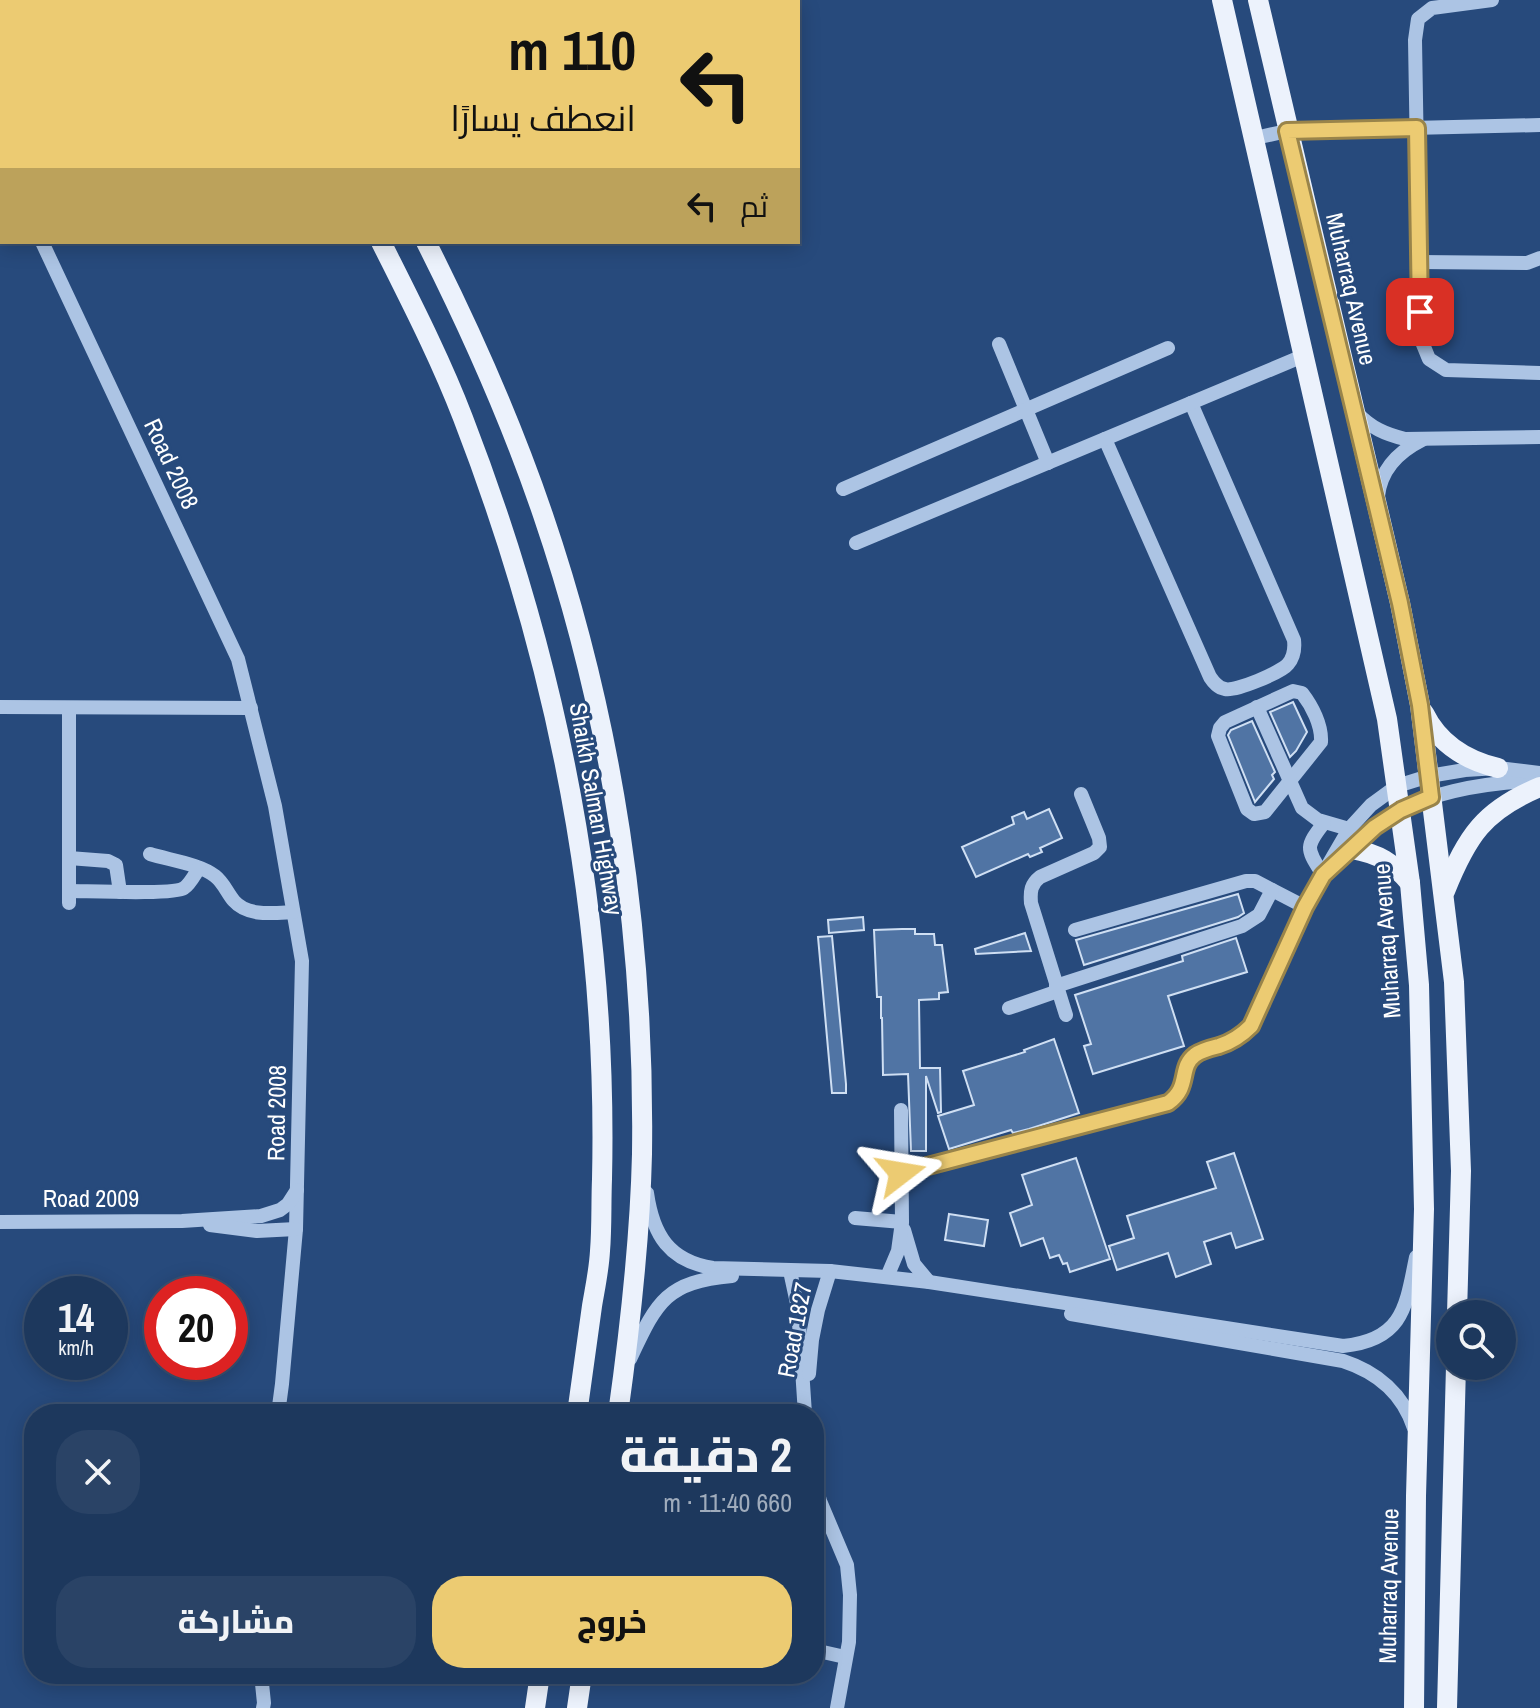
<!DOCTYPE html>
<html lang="ar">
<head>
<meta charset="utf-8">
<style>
	body { margin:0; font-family:"Archivo Narrow",Cairo,sans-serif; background:#2a4366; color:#f1f3f6; direction:rtl; height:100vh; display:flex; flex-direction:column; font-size:30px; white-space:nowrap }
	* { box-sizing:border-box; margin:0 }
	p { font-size:26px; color:#a0acbc }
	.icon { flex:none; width:44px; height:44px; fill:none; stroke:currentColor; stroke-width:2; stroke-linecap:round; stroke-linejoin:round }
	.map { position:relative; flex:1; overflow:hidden; direction:ltr }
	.panel { position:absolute; left:24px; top:1404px; width:800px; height:280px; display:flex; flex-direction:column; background:#1d385d; border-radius:32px; box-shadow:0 4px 20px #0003,0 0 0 2px #3b5272; direction:rtl }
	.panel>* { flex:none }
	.banner { position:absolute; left:0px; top:0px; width:800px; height:244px; box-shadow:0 4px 20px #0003,0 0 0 2px #3b5272; direction:rtl; background:#eccb72; color:#111; overflow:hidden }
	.buttons { position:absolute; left:1436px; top:1300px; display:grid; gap:16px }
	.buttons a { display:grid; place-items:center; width:80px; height:80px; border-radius:50%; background:#1d385d; box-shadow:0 4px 20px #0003,0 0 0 2px #3b5272; font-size:40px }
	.speed { position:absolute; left:24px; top:1276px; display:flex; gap:16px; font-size:40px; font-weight:700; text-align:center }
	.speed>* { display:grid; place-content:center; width:104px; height:104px; border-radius:50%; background:#1d385d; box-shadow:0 4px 20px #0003,0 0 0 2px #3b5272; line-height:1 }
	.speed small { font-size:20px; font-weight:400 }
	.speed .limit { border:12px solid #d22; background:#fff; color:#111 }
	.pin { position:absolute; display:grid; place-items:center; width:68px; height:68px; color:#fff; margin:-34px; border-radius:16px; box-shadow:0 4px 12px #0006 }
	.me { position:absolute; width:88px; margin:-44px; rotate:76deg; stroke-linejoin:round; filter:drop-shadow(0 0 6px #0008) }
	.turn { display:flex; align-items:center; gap:28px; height:168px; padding:0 32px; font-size:36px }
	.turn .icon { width:104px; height:104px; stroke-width:2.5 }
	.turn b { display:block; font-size:56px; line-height:68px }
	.then { display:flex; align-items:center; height:76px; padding:0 32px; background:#0003; gap:16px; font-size:30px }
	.round { display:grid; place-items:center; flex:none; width:84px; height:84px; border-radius:32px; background:#2a4366 }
	.headline { display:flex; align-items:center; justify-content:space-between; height:136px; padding:0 32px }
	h1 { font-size:48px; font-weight:800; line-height:60px }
	.primary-button { display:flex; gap:16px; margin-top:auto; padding:16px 32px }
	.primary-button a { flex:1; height:92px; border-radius:32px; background:#eccb72; color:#111; font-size:32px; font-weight:800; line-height:92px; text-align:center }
	.primary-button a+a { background:#2a4366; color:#f1f3f6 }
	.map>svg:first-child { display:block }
</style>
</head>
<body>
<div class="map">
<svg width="1540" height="1708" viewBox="0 0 1540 1708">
	<rect width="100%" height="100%" fill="#274a7c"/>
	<!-- building -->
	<g fill="#5074a4" stroke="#cfdff3" stroke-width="2">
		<path d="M1293,702l14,30 -11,19 -6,6 -20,-45z"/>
		<path d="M1252,721l23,51 -3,3 2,4 -19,23 -27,-67 3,-5z"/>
		<path d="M1049,809l13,29 -22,10 2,4 -12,5 -2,-3 -52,23 -14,-30 52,-23 -2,-7 12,-5 3,7z"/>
		<path d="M1238,894l6,19 -6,4 -154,48 -8,-25z"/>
		<path d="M863,917l1,13 -35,3 -1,-13z"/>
		<path d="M902,929h13v5h19l1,11h7l6,47 -9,1v6l-20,1 1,68h20l1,44 -3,1 -12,-37v75h-15l-3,-77 -25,1 -1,-57h-1v-21h-4l-3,-67z"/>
		<path d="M1025,933l6,18 -55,3 -1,-5z"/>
		<path d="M832,936l14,148v9h-14l-14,-156z"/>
		<path d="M1236,938l11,34 -79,24 16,50 -91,28 -9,-28 7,-2 -16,-49 108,-34 -1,-5z"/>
		<path d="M1054,1039l25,74 -50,16 -16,4 -2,-3 -62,19 -11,-33 36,-11 -11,-34 62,-19 -1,-2z"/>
		<path d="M1234,1153l29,86 -27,9 -5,-15 -27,9 7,22 -35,13 -8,-24 -51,17 -8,-24 25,-8 -7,-22 89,-28 -9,-26z"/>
		<path d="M1076,1158l34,101 -40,13 -3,-9 -4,1 -4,-9 -9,3 -7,-20 -22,8 -11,-33 22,-8 -10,-30z"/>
		<path d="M949,1214l39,6 -4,26 -39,-6z"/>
	</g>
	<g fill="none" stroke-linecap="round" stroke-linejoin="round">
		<!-- minor -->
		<g stroke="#acc4e4" stroke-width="14">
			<path d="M322,0l1,2"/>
			<path d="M1492,0l-60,8 -14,11 -3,21 5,297 9,22 17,11 94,3"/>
			<path d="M1255,138l32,-7 253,-6"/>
			<path d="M0,154l2,4"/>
			<path d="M42,242l196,417 37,147 27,155 -6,268 -14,155 -4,30"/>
			<path d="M1419,262l108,1 13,-5"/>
			<path d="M999,344l49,119"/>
			<path d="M1357,413c14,15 28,21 48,26l135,-2"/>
			<path d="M1105,439l105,238c4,6 8,11 15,12 10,3 57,-17 63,-25 6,-7 7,-15 6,-24l-103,-237"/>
			<path d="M843,489l325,-141"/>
			<path d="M1378,496c3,-27 20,-44 44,-56"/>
			<path d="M856,543l447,-187"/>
			<path d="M1293,691l9,2c10,13 20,32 19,49l-56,70 -11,2 -7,-5 -29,-73 2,-8 5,-6z"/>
			<path d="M0,707l251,1"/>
			<path d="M1257,707l45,101 16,12 31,9"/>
			<path d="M69,708v195"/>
			<path d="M150,854c19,6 50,10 65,22 9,7 12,17 19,25 14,16 40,12 59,11"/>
			<path d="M69,858l39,3 8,4 4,27"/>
			<path d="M1330,869c15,-13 29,-29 45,-42 46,-36 109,-44 165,-47"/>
			<path d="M1323,875c-16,-26 -19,-27 1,-52"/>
			<path d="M69,891c18,0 105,4 115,-3 6,-4 11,-14 15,-20"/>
			<path d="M1075,930l171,-49h9l50,26"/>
			<path d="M1056,986l186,-60 17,-11 13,-25"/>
			<path d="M1009,1008l49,-17"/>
			<path d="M1066,1015l-35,-112c-1,-12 0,-19 9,-26l54,-24 6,-6 -1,-9 -18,-44"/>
			<path d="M901,1173l267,-70c23,-16 10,-36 27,-48 7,-5 16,-7 24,-9 13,-4 23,-11 32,-20l66,-142 32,-55 22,-24 26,-19 32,-10 36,-6 33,-2 42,5"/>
			<path d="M647,1193c6,42 22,68 66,75l117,3 99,11 414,64c60,-6 63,-39 73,-89"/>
			<path d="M855,1218l47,4"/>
			<path d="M0,1222l182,-1 79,-5 19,-6 8,-6 9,-14"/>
			<path d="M210,1225l47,6 39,-2"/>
			<path d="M904,1230l10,34 15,18"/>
			<path d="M790,1271l8,37 7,106"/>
			<path d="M887,1277l11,-26 4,-29 -1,-112"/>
			<path d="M1071,1314l272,47c34,11 60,33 71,67"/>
			<path d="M630,1359c27,-57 35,-77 102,-83"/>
			<path d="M809,1374l3,-34 6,-30 12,-39"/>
			<path d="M814,1478l6,23 27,64 3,30 -1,47 -12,66"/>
			<path d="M814,1650l31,7"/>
			<path d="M261,1674l3,29 -1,5"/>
		</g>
		<!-- major -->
		<g stroke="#ecf2fc" stroke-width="20">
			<path d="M259,0l1,2"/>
			<path d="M306,0l1,2"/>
			<path d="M1222,0l165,719 23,164 9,102 5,224 -8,287 -2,212"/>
			<path d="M1258,0l142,603 20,102 34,277 7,189 -4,143"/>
			<path d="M381,242c29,58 59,116 82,176 94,243 145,500 139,761 -1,24 0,48 -2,72 -1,19 -5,37 -8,55 -5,36 -10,72 -15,108"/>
			<path d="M426,242c45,89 85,179 117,273 70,205 102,423 99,639 -2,87 -12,174 -24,260"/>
			<path d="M1424,713c15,31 41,47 74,55"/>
			<path d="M1352,849c27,5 40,13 58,34"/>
			<path d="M1445,891c22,-55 39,-81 95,-104"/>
			<path d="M535,1708l5,-34"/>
			<path d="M577,1708l5,-34"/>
			<path d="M1447,1708l9,-342"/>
		</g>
	</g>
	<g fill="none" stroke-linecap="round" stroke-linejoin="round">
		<!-- route casing -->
		<g stroke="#99844a" stroke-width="20">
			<path id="route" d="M901,1173l267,-70c23,-16 10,-35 27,-48 7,-5 16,-7 24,-9 13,-4 23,-11 32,-20l54,-119 18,-32 52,-48 26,-17 30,-13 -11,-92 -20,-102 -113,-472 130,-3 3,184"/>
		</g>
		<!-- route -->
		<use href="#route" stroke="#eccb72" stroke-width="14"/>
	</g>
	<g text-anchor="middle" stroke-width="6" stroke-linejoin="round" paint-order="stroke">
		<!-- street labels -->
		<g font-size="24" fill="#fff" stroke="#274a7c">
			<text transform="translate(1351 289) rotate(77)" y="8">Muharraq Avenue</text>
			<text transform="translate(171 464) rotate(65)" y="8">Road 2008</text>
			<text transform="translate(596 809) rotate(80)" y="8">Shaikh Salman Highway</text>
			<text transform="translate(1387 941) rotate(-94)" y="8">Muharraq Avenue</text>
			<text transform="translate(277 1113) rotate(-89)" y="8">Road 2008</text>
			<text x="91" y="1207">Road 2009</text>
			<text transform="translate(795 1330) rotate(-79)" y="8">Road 1827</text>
			<text transform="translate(1389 1586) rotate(-89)" y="8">Muharraq Avenue</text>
		</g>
	</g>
</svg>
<div class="buttons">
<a><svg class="icon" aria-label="search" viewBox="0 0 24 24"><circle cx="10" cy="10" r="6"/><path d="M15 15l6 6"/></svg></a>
</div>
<div class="speed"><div>14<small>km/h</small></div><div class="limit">20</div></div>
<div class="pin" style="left:1420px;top:312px;background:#d93025"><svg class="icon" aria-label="arrive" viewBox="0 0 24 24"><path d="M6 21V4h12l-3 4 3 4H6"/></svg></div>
<svg class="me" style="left:901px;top:1173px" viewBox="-20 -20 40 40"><path d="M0-17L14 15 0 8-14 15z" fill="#eccb72" stroke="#fff" stroke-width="4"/></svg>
<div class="banner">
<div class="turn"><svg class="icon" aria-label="left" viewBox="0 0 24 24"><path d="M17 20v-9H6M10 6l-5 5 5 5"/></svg><div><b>110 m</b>انعطف يسارًا</div></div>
<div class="then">ثم<svg class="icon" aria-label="left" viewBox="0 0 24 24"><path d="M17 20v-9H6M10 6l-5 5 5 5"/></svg></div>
</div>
<section class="panel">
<div class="headline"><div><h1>2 دقيقة</h1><p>660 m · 11:40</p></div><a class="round"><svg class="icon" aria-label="close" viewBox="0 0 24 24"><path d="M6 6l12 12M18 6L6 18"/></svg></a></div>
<div class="primary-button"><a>خروج</a><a>مشاركة</a></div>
</section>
</div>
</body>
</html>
